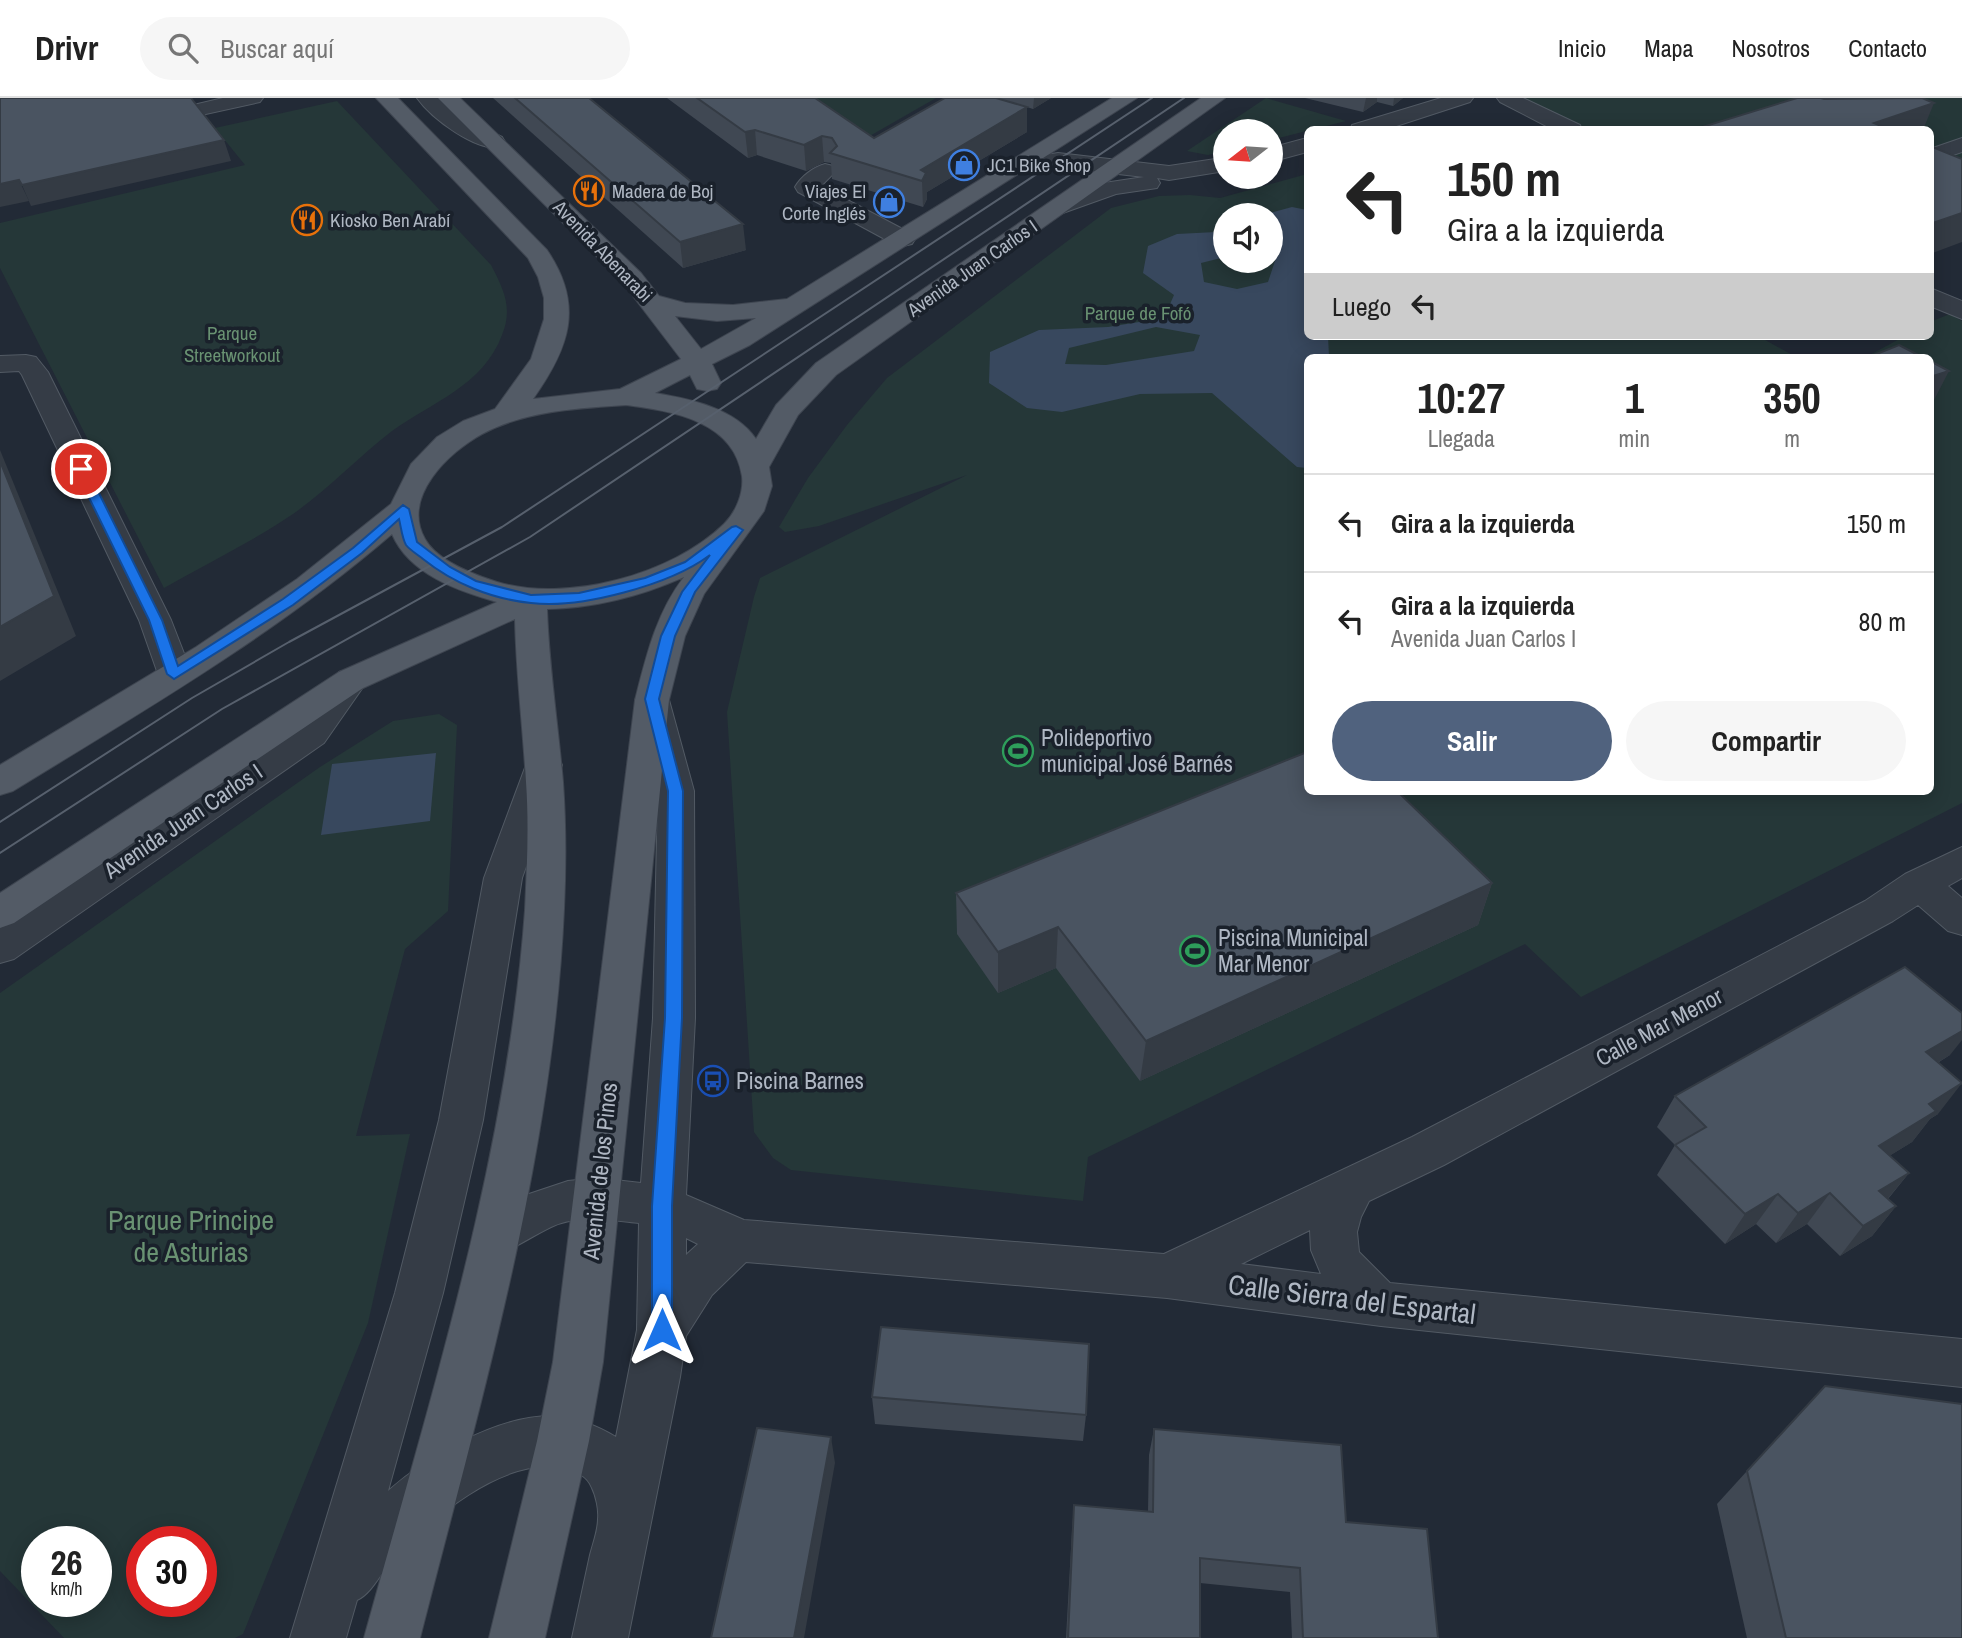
<!DOCTYPE html>
<html lang="es">
<head>
<meta charset="utf-8">
<style>
	body { margin:0; font-family:"Archivo Narrow",sans-serif; background:#f6f6f6; color:#222; height:100vh; display:flex; flex-direction:column; font-size:26px; white-space:nowrap }
	* { box-sizing:border-box; margin:0 }
	p { font-size:23px; color:#767676 }
	.icon { flex:none; width:38px; height:38px; fill:none; stroke:currentColor; stroke-width:2; stroke-linecap:round; stroke-linejoin:round }
	.map { position:relative; flex:1; overflow:hidden }
	.panel { position:absolute; left:1304px; top:256px; width:630px; height:441px; display:flex; flex-direction:column; background:#fff; border-radius:10px; box-shadow:0 4px 18px #0003 }
	.panel>* { flex:none }
	.hud { position:absolute; left:1304px; top:28px; width:630px; height:214px; border-radius:10px; box-shadow:0 4px 18px #0003; background:#fff; color:#222; overflow:hidden }
	.needle { width:46px; rotate:253deg }
	.controls { position:absolute; left:1213px; top:21px; display:grid; gap:14px }
	.controls a { display:grid; place-items:center; width:70px; height:70px; border-radius:50%; background:#fff; box-shadow:0 4px 18px #0003; font-size:35px }
	.speed { position:absolute; left:21px; top:1428px; display:flex; gap:14px; font-size:35px; font-weight:700; text-align:center }
	.speed>* { display:grid; place-content:center; width:91px; height:91px; border-radius:50%; background:#fff; box-shadow:0 4px 18px #0003; line-height:1 }
	.speed small { font-size:18px; font-weight:400 }
	.speed .limit { border:10px solid #d22; background:#fff; color:#111 }
	.pin { position:absolute; display:grid; place-items:center; width:60px; height:60px; color:#fff; margin:-30px; border:4px solid #fff; border-radius:50%; box-shadow:0 2px 7px #0007 }
	.me { position:absolute; width:77px; margin:-38px; rotate:0deg; stroke-linejoin:round; filter:drop-shadow(0 0 5px #0008) }
	.turn { display:flex; align-items:center; gap:24px; height:147px; padding:0 28px; font-size:32px }
	.turn .icon { width:91px; height:91px; stroke-width:2.5 }
	.turn b { display:block; font-size:49px; line-height:60px }
	.then { display:flex; align-items:center; height:66px; padding:0 28px; background:#0003; gap:14px; font-size:26px }
	.eta { display:flex; justify-content:space-evenly; align-items:center; height:119px; text-align:center }
	.eta b { font-size:42px; font-weight:700; line-height:49px }
	.cta { display:flex; gap:14px; margin-top:auto; padding:14px 28px }
	.cta a { flex:1; height:80px; border-radius:42px; background:#50627e; color:#fff; font-size:28px; font-weight:700; line-height:80px; text-align:center }
	.cta a+a { background:#f6f6f6; color:#222 }
	ul { padding:0; list-style:none }
	li { display:flex; align-items:center; gap:21px; height:98px; padding:0 28px; border-top:2px solid #e0e0e0 }
	li div { flex:1 }
	li b { display:block; font-size:26px }
	li em { font-style:normal }
	header { display:flex; align-items:center; gap:42px; box-sizing:border-box; height:98px; padding:0 35px; background:#fff; border-bottom:2px solid #e0e0e0 }
	header strong { font-size:33px }
	nav { display:flex; gap:38px; margin-inline-start:auto; font-size:24px }
	.search { width:490px; height:63px; background:#f6f6f6; display:flex; align-items:center; gap:18px; box-sizing:border-box; padding:0 24px; border-radius:38px; color:#767676; font-size:26px }
	.map>svg:first-child { display:block }
</style>
</head>
<body>
<header>
<strong>Drivr</strong>
<div class="search"><svg class="icon" aria-label="search" viewBox="0 0 24 24"><circle cx="10" cy="10" r="6"/><path d="M15 15l6 6"/></svg>Buscar aquí</div>
<nav><a>Inicio</a><a>Mapa</a><a>Nosotros</a><a>Contacto</a></nav>
</header>
<div class="map">
<svg width="1962" height="1540" viewBox="0 0 1962 1540">
	<rect width="100%" height="100%" fill="#222a36"/>
	<!-- green -->
	<g fill="#253738" fill-rule="evenodd">
		<path d="M809,0h127l-68,39z"/>
		<path d="M1266,0l80,23 -75,19 -1,-9h-45v20l-17,4 -21,-4z"/>
		<path d="M1507,0h455v87l-32,-14v-41l-358,-1z"/>
		<path d="M337,3l154,164c13,25 22,43 11,70 -19,51 -70,67 -110,96 -34,26 -63,58 -99,83 -41,28 -86,49 -129,74l-164,-320v-45l245,-58 -30,-37z"/>
		<path d="M1307,76v162h451l38,21h-489v434h623v-434h-64l39,-21h25v-14l20,-8 12,7v482l-381,194 -56,-53 -437,213 -5,44 -292,-31 -18,-12 -19,-26 -27,-420 27,-115 6,-19 207,-103 -148,51 -34,6 -6,-5 29,-49 39,-53 40,-47 224,-170 48,-12 31,-1 30,3zM1225,117h45v46h-45z"/>
		<path d="M439,616l18,11 -9,186 -43,38 -49,187 54,-2 -42,189 -125,311 -8,4h-171l-64,-67v-578l320,-226 73,-46zM37,1444h59v59h-59zM142,1444h59v59h-59z"/>
	</g>
	<!-- water -->
	<g fill="#38485e" fill-rule="evenodd">
		<path d="M1292,109l15,3v126h21l1,21h-22v111l-10,-1 -85,-74 -72,1 -78,18 -35,-4 -38,-25 1,-31 49,-22 69,-3 56,-9 10,-23 -31,-22 5,-27 29,-12 39,-2 9,-3v28l-24,6 3,19 33,7 31,-7 9,-27 -6,-1 -1,-39h-7zM1156,229l44,8 -6,16 -88,14 -41,-1 4,-16z"/>
		<path d="M436,655l-6,68 -109,14 11,-71z"/>
	</g>
	<g fill="none" stroke-linecap="round" stroke-linejoin="round">
		<!-- minor casing -->
		<g stroke="#525a64" stroke-width="2">
			<g id="minor">
				<path d="M223,0h40l-3,4 -68,15 -7,-2 -4,-4 4,-4z"/>
				<path d="M417,0h22l28,23 35,16 3,5 -3,5c-25,6 -71,-29 -85,-49z"/>
				<path d="M1441,0h32l-3,4 -86,28h-34l2,-5z"/>
				<path d="M1497,0h26l57,27 2,5h-28l-54,-28z"/>
				<path d="M1307,40v14l-37,10v-14z"/>
				<path d="M1962,40v14l-32,11v-14z"/>
				<path d="M1058,55l111,13 53,-8 3,1v12l-56,9 -12,-2 3,5 -3,5 -41,6 -56,20 -8,-2 -4,-5 4,-5 52,-19 40,-6 -86,-10 -42,6 -8,-2 -3,-5 3,-5z"/>
				<path d="M825,66l8,2 3,5 -15,15 91,48 3,5 -3,5 -9,2 -9,-2 -96,-52 -3,-5c6,-10 18,-20 30,-23z"/>
				<path d="M1930,190l32,13v18l-32,-13z"/>
				<path d="M26,257l10,2 12,15 123,248 21,54 -5,8 -12,3 -12,-3 -5,-8 -19,-54 -117,-245 -3,-4 -19,1v-16z"/>
				<path d="M351,571l12,3 5,8 -44,63 -310,216 -14,4v-36l298,-200 41,-55z"/>
				<path d="M652,591l12,3 5,8 25,91 1,227 -9,177 58,25 420,34 248,-117 453,-236 40,-27 57,-27v31l-14,8 14,12v37l-14,-4 -30,-26 -25,16 -449,244 -75,36 -8,16 -4,15 2,20 31,31 572,56v48l-581,-61 -214,-28 -421,-36 -34,33 -26,41 -6,41 -52,261h-56c6,-28 12,-55 18,-83 3,-12 8,-24 8,-36 1,-9 -2,-23 -6,-31 -5,-13 -17,-17 -30,-20 -59,-12 -133,52 -171,93 -10,12 -20,33 -34,39l-11,38h-56l105,-345 44,-173 45,-242 42,-113 5,-9 13,-3 13,3 5,9 -40,113 -39,242 -40,173 -55,198c40,-35 109,-75 163,-75 22,0 47,10 65,21l21,-107 2,-107c-29,-3 -61,-9 -88,4 -19,9 -35,21 -55,28l-17,-6 -6,-15 6,-15 44,-23 45,-15 29,-3 44,5 12,-165 5,-227 -23,-91 5,-8zM1310,1132l1,20 10,24 -80,-10zM686,1140l12,6 -12,11z"/>
			</g>
		</g>
		<!-- major casing -->
		<g stroke="#3e4550" stroke-width="2">
			<path id="major" d="M376,0h22l149,152c38,56 22,98 -14,149l87,-10 61,-30 -58,-76 -185,-185h22l181,175 18,23 26,7 48,2 54,-6 325,-201h25l-387,247 -38,19 9,19 -4,6 -10,2 -10,-2 -7,-14 -35,18c35,6 80,15 101,46l20,-34 40,-42 385,-265h24l-389,277 -38,40 -29,52 3,19 -8,25 -60,83 -19,42 -16,64 -66,662 -14,79 -44,197h-56l48,-197 16,-79 82,-662c11,-43 21,-87 49,-123 -43,19 -89,31 -137,32 2,58 11,115 16,173 3,42 3,85 1,127 -11,248 -83,490 -144,729h-56c66,-239 143,-480 161,-728 2,-43 4,-85 1,-128 -3,-54 -10,-109 -11,-163l-152,69 -349,235 -14,5v-35l339,-221 158,-70c-39,-11 -88,-28 -105,-68 -116,100 -249,177 -379,257l-13,4v-30l196,-118 101,-68 94,-75 20,-40 26,-27 26,-16 32,-12 36,-50 13,-40v-21l-6,-21 -10,-19zM675,218l42,5 39,-3 -55,31zM626,307c46,6 108,16 116,71 2,17 -6,36 -18,48 -52,51 -158,79 -227,58 -22,-7 -60,-21 -72,-43 -24,-42 24,-87 57,-105 43,-23 96,-26 144,-29z"/>
		</g>
		<!-- minor -->
		<use href="#minor" fill="#353c46" fill-rule="evenodd"/>
		<!-- major -->
		<use href="#major" fill="#535b66" fill-rule="evenodd"/>
		<!-- tram -->
		<g stroke="#57606d" stroke-width="2">
			<path d="M0,724l192,-124 97,-56 213,-115 650,-429"/>
			<path d="M0,755l222,-144 308,-172 654,-439"/>
		</g>
	</g>
	<!-- wall -->
	<g fill="#404853">
		<path d="M493,0h96l157,152 -63,18z"/>
		<path d="M667,0h148l59,40 71,-40h106l-18,11 -6,-2v25l-100,60v7l-4,8 -91,-28 -1,-16 -7,-1 -18,9 -49,-16 -9,3z"/>
		<path d="M1305,0h98l-10,8 -16,-4 -14,10z"/>
		<path d="M1492,785l-14,42 -338,156 -84,-113 -58,25 -41,-59 -1,-41z"/>
		<path d="M1950,957l-11,7 -1,52 -8,5 -18,23 -23,14 20,17 -21,26 8,7 -24,30 -32,20 -33,-32 -31,19 -20,-19 -31,20 -68,-69 18,-30 -18,-18 18,-31z"/>
		<path d="M872,1299l214,18 -3,26 -208,-17z"/>
		<path d="M1154,1331l192,93 92,116h-146l-2,-46 -90,-9v55h-134l6,-108 2,-25 74,7 1,-57z"/>
		<path d="M1747,1373l215,167h-215l-30,-134z"/>
	</g>
	<!-- shaded-wall -->
	<g fill="#343b44">
		<path d="M1034,0h17l-18,11z"/>
		<path d="M1366,0h11v4l-14,10z"/>
		<path d="M1394,0h9l-10,8z"/>
		<path d="M1934,5l-11,27h-52l3,-7z"/>
		<path d="M1027,9v25l-100,60v7l-4,8 -1,-26 -1,-11z"/>
		<path d="M755,32l2,25 -9,3 -3,-26z"/>
		<path d="M822,38l2,26 -18,9 -2,-26z"/>
		<path d="M224,42l7,21 -200,45 -9,-21z"/>
		<path d="M19,82l10,21 -29,6v-23z"/>
		<path d="M1962,115v29l-32,12v-30z"/>
		<path d="M743,126l3,26 -63,18 -3,-26z"/>
		<path d="M1949,273l-16,31 -3,1v-26z"/>
		<path d="M0,352l76,186 -76,45z"/>
		<path d="M1492,785l-14,42 -338,156 6,-40z"/>
		<path d="M1058,829l-2,41 -58,25v-41z"/>
		<path d="M1962,933v9l-12,15 -47,28 23,-31z"/>
		<path d="M1962,985l-24,31 -8,5 -18,23 -57,35 24,-31 50,-42z"/>
		<path d="M1909,1075l-25,30 -28,18 23,-30z"/>
		<path d="M1830,1095l-23,31 -31,19 22,-30z"/>
		<path d="M1778,1096l-22,30 -31,20 20,-30z"/>
		<path d="M1896,1108l-24,30 -32,20 23,-30z"/>
		<path d="M831,1339l4,26 -31,175h-10z"/>
	</g>
	<!-- building -->
	<g fill="#4a5461" stroke="#343b44" stroke-width="2">
		<path d="M0,0h191l33,42 -202,45 -3,-5 -19,4z"/>
		<path d="M515,0h74l154,126 -63,18z"/>
		<path d="M697,0h118l59,40 71,-40h51l31,9 -106,63 5,3 -4,8 -92,-28 7,-7 -5,-8 -10,-2 -18,9 -49,-15 -10,2z"/>
		<path d="M1797,0h24l3,1 98,-1 12,5 -60,20 17,7h-189l-3,-2z"/>
		<path d="M1930,48l32,13v54l-32,11z"/>
		<path d="M1899,247l23,12h-53z"/>
		<path d="M1930,263l19,10 -19,6z"/>
		<path d="M0,363l54,135 -54,31z"/>
		<path d="M1307,654v39h90l95,92 -346,158 -88,-114 -60,25 -42,-59z"/>
		<path d="M1905,869l57,46v18l-36,21 36,31 -33,21 7,7 -57,35 30,27 -30,18 17,15 -33,20 -33,-33 -32,20 -20,-19 -33,20 -70,-69 31,-18 -31,-31z"/>
		<path d="M881,1229l208,17 -3,71 -214,-18z"/>
		<path d="M1825,1288l137,18v234h-176l-39,-167z"/>
		<path d="M757,1330l74,9 -37,201h-83z"/>
		<path d="M1154,1331l187,16 5,77 81,7 11,109h-135l-3,-70 -100,-10v80h-132l6,-133 79,7z"/>
	</g>
	<!-- route -->
	<path fill="#1a73e8" stroke="#114b97" stroke-width="2" d="M81,367l6,4 75,151 16,46 105,-67 70,-51 50,-43 6,4 8,33 33,25 26,14 55,14 48,-2 66,-15 40,-16 47,-35 4,-1 7,4 -48,62 -20,44 -16,63 24,92 -1,227 -10,188v124l-3,7 -7,2 -7,-2 -3,-7v-124l13,-188 3,-227 -23,-92 16,-63 21,-44 28,-37c-40,30 -130,54 -179,48 -40,-4 -78,-20 -108,-44 -5,-4 -13,-9 -17,-14 -4,-7 -5,-18 -7,-26l-37,34 -69,52 -119,74 -7,-5 -18,-54 -74,-151z"/>
	<!-- icons -->
	<defs>
		<g id="shop-ring" transform="scale(1.575)"><circle r="9.5" fill="#1a212b" stroke="#3f7fe0" stroke-width="1.5"/><path d="M-5-2.5h2.3a2.7 3.5 0 0 1 5.4 0H5L5.5 6h-11ZM-1.5-2.5h3a1.5 2.3 0 0 0-3 0Z" fill="#3f7fe0"/></g>
		<g id="restaurant-ring" transform="scale(1.575)"><circle r="9.5" fill="#1a212b" stroke="#e8710a" stroke-width="1.5"/><path d="M-5-6h1v4h1v-4h1v4h1v-4h1v5L-1.5 .5V6h-2V.5L-5-1ZM5-6V6H3V1.5H1.5Q1.5-4 5-6Z" fill="#e8710a"/></g>
		<g id="stadium-ring" transform="scale(1.575)"><circle r="9.5" fill="#1a212b" stroke="#2e9e5b" stroke-width="1.5"/><path d="M0-5a6.5 5 0 1 0 0 10a6.5 5 0 1 0 0-10ZM-3.5-1.8h7v3.6h-7Z" fill="#2e9e5b"/></g>
		<g id="bus-ring" transform="scale(1.575)"><circle r="9.5" fill="#1a212b" stroke="#1a4fb4" stroke-width="1.5"/><path d="M-5-6H5V4H4V6H2V4H-2V6H-4V4H-5ZM-3.5-4V0h7V-4ZM-3.5 1.2v1.5H-2V1.2ZM2 1.2v1.5H3.5V1.2Z" fill="#1a4fb4"/></g>
	</defs>
	<g fill-rule="evenodd">
		<use href="#shop-ring" x="964" y="67"/>
		<use href="#restaurant-ring" x="589" y="93"/>
		<use href="#shop-ring" x="889" y="104"/>
		<use href="#restaurant-ring" x="307" y="122"/>
		<use href="#stadium-ring" x="1018" y="653"/>
		<use href="#stadium-ring" x="1195" y="853"/>
		<use href="#bus-ring" x="713" y="983"/>
	</g>
	<g text-anchor="middle" stroke-width="7" stroke-linejoin="round" paint-order="stroke">
		<!-- far-poi labels -->
		<g font-size="19" fill="#afb7c3" stroke="#1a212b" text-anchor="start">
			<text x="987" y="74">JC1 Bike Shop</text>
			<text x="612" y="100">Madera de Boj</text>
			<text x="866" y="100" text-anchor="end">Viajes El<tspan x="866" dy="22">Corte Inglés</tspan></text>
			<text x="330" y="129">Kiosko Ben Arabí</text>
		</g>
		<!-- far-street labels -->
		<g font-size="19" fill="#afb7c3" stroke="#1a212b">
			<text transform="translate(603 153) rotate(46)" y="7">Avenida Abenarabi</text>
			<text transform="translate(972 170) rotate(-35)" y="7">Avenida Juan Carlos I</text>
		</g>
		<!-- far-park labels -->
		<g font-size="19" fill="#699272" stroke="#1a212b">
			<text x="1138" y="222">Parque de Fofó</text>
			<text x="232" y="242">Parque<tspan x="232" dy="22">Streetworkout</tspan></text>
		</g>
		<!-- poi labels -->
		<g font-size="23" fill="#afb7c3" stroke="#1a212b" text-anchor="start">
			<text x="1041" y="648">Polideportivo<tspan x="1041" dy="26">municipal José Barnés</tspan></text>
			<text x="1218" y="848">Piscina Municipal<tspan x="1218" dy="26">Mar Menor</tspan></text>
			<text x="736" y="991">Piscina Barnes</text>
		</g>
		<!-- street labels -->
		<g font-size="23" fill="#afb7c3" stroke="#1a212b">
			<text transform="translate(183 723) rotate(-34)" y="8">Avenida Juan Carlos I</text>
			<text transform="translate(1659 929) rotate(-28)" y="8">Calle Mar Menor</text>
			<text transform="translate(600 1073) rotate(-84)" y="8">Avenida de los Pinos</text>
		</g>
		<!-- near-park labels -->
		<g font-size="28" fill="#699272" stroke="#1a212b">
			<text x="191" y="1132">Parque Principe<tspan x="191" dy="32">de Asturias</tspan></text>
		</g>
		<!-- near-street labels -->
		<g font-size="28" fill="#afb7c3" stroke="#1a212b">
			<text transform="translate(1352 1201) rotate(7)" y="10">Calle Sierra del Espartal</text>
		</g>
	</g>
</svg>
<div class="controls">
<a><svg class="needle" viewBox="-14 -14 28 28"><path d="M0-13l5 13h-10z" fill="#e53935"/><path d="M0 13l5-13h-10z" fill="#767676"/></svg></a>
<a><svg class="icon" aria-label="sound" viewBox="0 0 24 24"><path d="M4 9h4l5-4v14l-5-4H4zM17 9q2 3 0 6"/></svg></a>
</div>
<div class="speed"><div>26<small>km/h</small></div><div class="limit">30</div></div>
<div class="pin" style="left:81px;top:371px;background:#d93025"><svg class="icon" aria-label="arrive" viewBox="0 0 24 24"><path d="M6 21V4h12l-3 4 3 4H6"/></svg></div>
<svg class="me" style="left:662px;top:1232px" viewBox="-20 -20 40 40"><path d="M0-17L14 15 0 8-14 15z" fill="#1a73e8" stroke="#fff" stroke-width="4"/></svg>
<div class="hud">
<div class="turn"><svg class="icon" aria-label="left" viewBox="0 0 24 24"><path d="M17 20v-9H6M10 6l-5 5 5 5"/></svg><div><b>150 m</b>Gira a la izquierda</div></div>
<div class="then">Luego<svg class="icon" aria-label="left" viewBox="0 0 24 24"><path d="M17 20v-9H6M10 6l-5 5 5 5"/></svg></div>
</div>
<section class="panel">
<div class="eta">
<div><b>10:27</b><p>Llegada</p></div>
<div><b>1</b><p>min</p></div>
<div><b>350</b><p>m</p></div>
</div>
<ul>
<li><svg class="icon" aria-label="left" viewBox="0 0 24 24"><path d="M17 20v-9H6M10 6l-5 5 5 5"/></svg><div><b>Gira a la izquierda</b></div><em>150 m</em></li>
<li><svg class="icon" aria-label="left" viewBox="0 0 24 24"><path d="M17 20v-9H6M10 6l-5 5 5 5"/></svg><div><b>Gira a la izquierda</b><p>Avenida Juan Carlos I</p></div><em>80 m</em></li>
</ul>
<div class="cta"><a>Salir</a><a>Compartir</a></div>
</section>
</div>
</body>
</html>
